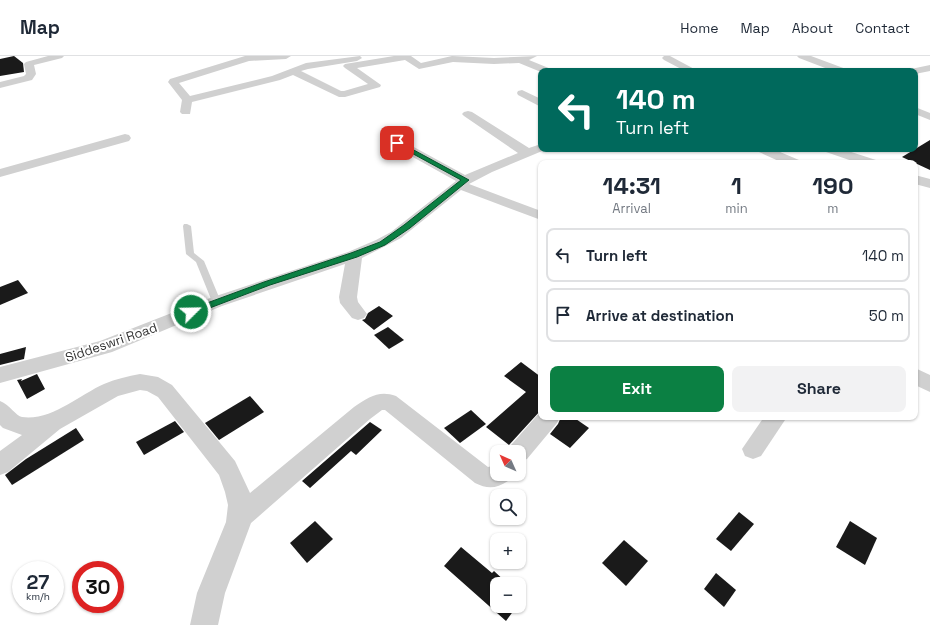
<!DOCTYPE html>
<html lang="en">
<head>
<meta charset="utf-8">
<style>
	body { margin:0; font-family:"Space Grotesk",sans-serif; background:#f2f2f3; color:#1f2937; height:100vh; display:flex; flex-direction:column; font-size:15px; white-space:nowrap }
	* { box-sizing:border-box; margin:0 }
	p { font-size:13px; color:#747a83 }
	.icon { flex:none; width:22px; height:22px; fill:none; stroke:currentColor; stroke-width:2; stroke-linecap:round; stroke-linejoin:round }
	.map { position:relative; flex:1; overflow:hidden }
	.details { position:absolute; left:538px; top:104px; width:380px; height:260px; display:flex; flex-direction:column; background:#fff; border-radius:8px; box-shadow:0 1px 3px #0004 }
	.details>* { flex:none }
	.banner { position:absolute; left:538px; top:12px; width:380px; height:84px; border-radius:8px; box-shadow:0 1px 3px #0004; background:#00695c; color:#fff; overflow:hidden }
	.needle { width:26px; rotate:315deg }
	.controls { position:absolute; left:490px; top:389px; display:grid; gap:8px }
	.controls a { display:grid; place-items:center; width:36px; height:36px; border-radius:8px; background:#fff; box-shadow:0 1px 3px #0004; font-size:20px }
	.speed { position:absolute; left:12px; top:505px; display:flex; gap:8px; font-size:20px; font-weight:700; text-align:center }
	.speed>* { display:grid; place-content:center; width:52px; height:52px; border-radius:50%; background:#fff; box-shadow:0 1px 3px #0004; line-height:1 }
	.speed small { font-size:10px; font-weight:400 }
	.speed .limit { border:6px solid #d22; background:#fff; color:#111 }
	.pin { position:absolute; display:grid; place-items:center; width:34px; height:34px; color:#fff; margin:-17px; border-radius:8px; box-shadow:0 2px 6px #0006 }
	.me { position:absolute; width:44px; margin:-22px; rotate:67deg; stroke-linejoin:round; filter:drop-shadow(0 0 3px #0008) }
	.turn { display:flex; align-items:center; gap:14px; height:84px; padding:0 12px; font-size:18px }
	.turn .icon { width:52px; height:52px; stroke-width:2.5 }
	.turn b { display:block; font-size:28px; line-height:34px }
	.eta { display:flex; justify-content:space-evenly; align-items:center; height:68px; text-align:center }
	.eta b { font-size:24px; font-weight:700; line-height:28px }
	.action { display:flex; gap:8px; margin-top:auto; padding:8px 12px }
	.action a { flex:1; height:46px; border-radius:8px; background:#0b8043; color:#fff; font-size:16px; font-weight:700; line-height:46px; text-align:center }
	.action a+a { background:#f2f2f3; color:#1f2937 }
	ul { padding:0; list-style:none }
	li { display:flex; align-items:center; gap:12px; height:54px; margin:0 8px 6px; padding:0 4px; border:2px solid #e0e1e3; border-radius:8px }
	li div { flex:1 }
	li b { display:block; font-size:15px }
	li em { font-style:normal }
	header { display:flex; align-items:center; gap:24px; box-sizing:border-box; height:56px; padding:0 20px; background:#fff; border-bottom:1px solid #e0e1e3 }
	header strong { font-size:19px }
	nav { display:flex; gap:22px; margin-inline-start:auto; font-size:14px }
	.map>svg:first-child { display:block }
</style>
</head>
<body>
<header>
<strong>Map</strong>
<nav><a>Home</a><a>Map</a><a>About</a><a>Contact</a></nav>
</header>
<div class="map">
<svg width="930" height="569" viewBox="0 0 930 569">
	<rect width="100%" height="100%" fill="#fff"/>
	<!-- building -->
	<g fill="#1a1a1a">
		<path d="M14,0l9,7 1,9 -24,4v-17z"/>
		<path d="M930,84v30l-28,-13z"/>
		<path d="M18,224l10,13 -28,12v-18z"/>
		<path d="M379,250l14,10 -19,14 -12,-10 3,-1 3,-6z"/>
		<path d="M388,271l16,13 -15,9 -15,-14z"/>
		<path d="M26,291l-2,12 -24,6v-11z"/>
		<path d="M521,306l20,15v33l-32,35 -23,-18 40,-35 -22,-16z"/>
		<path d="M37,318l8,15 -18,10 -10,-19 5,-1 -1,2z"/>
		<path d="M250,340l14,16 -45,28 -14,-17z"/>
		<path d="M471,354l15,14 -26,19 -16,-15z"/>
		<path d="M561,361h12l16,11 -19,20 -20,-14 8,-10z"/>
		<path d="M175,365l9,11 -40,23 -8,-13z"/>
		<path d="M370,366l12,8 -26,25 -5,-4 -41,37 -8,-7z"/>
		<path d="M76,372l8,12 -72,45 -7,-10 21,-16z"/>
		<path d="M739,456l15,12 -23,27 -15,-12z"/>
		<path d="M315,465l18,18 -26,24 -17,-20z"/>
		<path d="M850,465l27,17 -12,27 -29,-18z"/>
		<path d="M624,484l24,21 -22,25 -24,-23z"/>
		<path d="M461,491l31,26 2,-2 14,13h-11v22h20l-11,15 -62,-55z"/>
		<path d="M716,517l20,17 -12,17 -20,-18z"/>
	</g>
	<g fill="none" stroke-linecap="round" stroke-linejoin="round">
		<!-- service -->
		<path fill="#d0d0d0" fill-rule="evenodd" d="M184,168h3l4,2 3,27 10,8 17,41 -2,2h-6l-17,-42 -10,-8 -3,-28z"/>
		<!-- minor -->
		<g fill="#d0d0d0" fill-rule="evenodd">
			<path d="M48,0h16l-2,2 -28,7 2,9 -4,6 -32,8v-6l24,-6 2,-2 -2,-10 2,-2z"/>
			<path d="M245,0h46l-5,3 -37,2 -70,22 11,13 82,-20 34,-13 54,-7 2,2 -5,3 -49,8 -7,2 40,20h3l24,-7 -23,-16 -2,-2 2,-2 49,-8h17l10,7 31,-7 42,2 43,-2 -8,4 22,9 1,2 -11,1 -22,-9 -25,1 -41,-2 -34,7 -14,-9 -48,8 24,17 -1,2 -35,10h-6l-46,-22 -13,5 -88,22 -2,12h-8l-2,-2 2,-12 -14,-18 2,-3z"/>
			<path d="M664,0h6l28,15h-13l-21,-11 -2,-2z"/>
			<path d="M797,0h14l35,13 1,2h-14l-34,-13z"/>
			<path d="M930,9v6l-15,3v-3h-5l1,-2z"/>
			<path d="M522,34l19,9v8l-23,-12 -1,-2 1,-2z"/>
			<path d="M915,51l15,6v7l-15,-6z"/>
			<path d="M468,55l4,1 57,36 12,-4v5h6l-55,23 -23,12 72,27v9l-80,-30 -60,48 -39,20 -5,39 1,5 9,12 -3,4 -6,2 -6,-2 -12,-15 -1,-6 6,-33 -123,42 -110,46 -112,31v-16l100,-26 110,-43 138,-46 28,-12 15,-8 65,-51 -63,-35 -2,-3 2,-3h8l64,35 53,-22 -54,-37 -2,-2 2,-2z"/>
			<path d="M125,78l4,1 2,3 -2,3 -129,36v-8z"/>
			<path d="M757,93h16l26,11 2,3h-18l-24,-11z"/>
			<path d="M824,93h18l34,11 2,3h-20l-32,-11z"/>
			<path d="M915,119l15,4v9l-15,-4z"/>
			<path d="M915,312l15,7v17l-15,-7z"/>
			<path d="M140,318l18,3 14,8 63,76 15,32 104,-86c15,-10 25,-17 42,-11l92,71 9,-2v9h15l-4,7c-12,8 -21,8 -33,2l-90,-73h-3l-12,9 -119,104 -26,70 -7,32h-28l7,-32 29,-71 2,-17 -3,-13 -6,-17 -61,-78 -11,-6 -7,-1 -22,6 -58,33 -52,43 -8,3v-24l22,-16 -19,-7 -3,-3v-24c10,4 16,15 22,16 30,4 57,-22 82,-33 12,-5 24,-8 36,-10z"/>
			<path d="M541,355v6h19l-3,6 -30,36 -8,3v-10h-11l3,-7z"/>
			<path d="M764,361h23l-26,39 -8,3 -8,-3 -3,-7z"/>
		</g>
	</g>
	<!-- route -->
	<path fill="#0b8043" stroke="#07532c" d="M395,86h4l70,38 -59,48 -25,17 -28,12 -87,28 -76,29h-6l-2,-2 2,-2 76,-28 87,-29 29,-11 24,-17 57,-45 -66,-36z"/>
	<g text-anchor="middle" stroke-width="4" stroke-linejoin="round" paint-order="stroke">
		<!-- street labels -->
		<g font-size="13" fill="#333" stroke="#fff">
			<text transform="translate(111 286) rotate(-19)" y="5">Siddeswri Road</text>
		</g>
	</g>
</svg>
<div class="controls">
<a><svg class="needle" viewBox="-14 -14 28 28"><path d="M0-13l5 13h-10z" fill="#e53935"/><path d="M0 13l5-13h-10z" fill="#747a83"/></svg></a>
<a><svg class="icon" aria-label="search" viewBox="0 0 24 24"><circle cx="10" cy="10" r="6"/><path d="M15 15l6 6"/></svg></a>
<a>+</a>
<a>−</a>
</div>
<div class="speed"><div>27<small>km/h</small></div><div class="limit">30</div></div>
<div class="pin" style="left:397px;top:87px;background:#d93025"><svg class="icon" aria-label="arrive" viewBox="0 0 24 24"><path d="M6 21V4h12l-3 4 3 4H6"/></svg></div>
<svg class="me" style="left:191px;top:256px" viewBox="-20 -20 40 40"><circle r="17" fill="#0b8043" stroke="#fff" stroke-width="3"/><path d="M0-11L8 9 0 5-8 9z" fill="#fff"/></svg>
<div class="banner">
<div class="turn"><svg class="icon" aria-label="left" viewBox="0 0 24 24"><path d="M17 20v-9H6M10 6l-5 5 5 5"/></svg><div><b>140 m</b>Turn left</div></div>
</div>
<section class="details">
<div class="eta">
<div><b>14:31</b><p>Arrival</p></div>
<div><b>1</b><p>min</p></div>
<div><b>190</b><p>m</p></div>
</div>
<ul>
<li><svg class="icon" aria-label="left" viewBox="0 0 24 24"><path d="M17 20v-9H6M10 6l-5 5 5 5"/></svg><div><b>Turn left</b></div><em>140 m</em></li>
<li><svg class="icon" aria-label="arrive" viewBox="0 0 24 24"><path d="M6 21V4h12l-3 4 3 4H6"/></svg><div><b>Arrive at destination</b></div><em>50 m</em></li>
</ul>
<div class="action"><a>Exit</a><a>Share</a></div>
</section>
</div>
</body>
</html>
